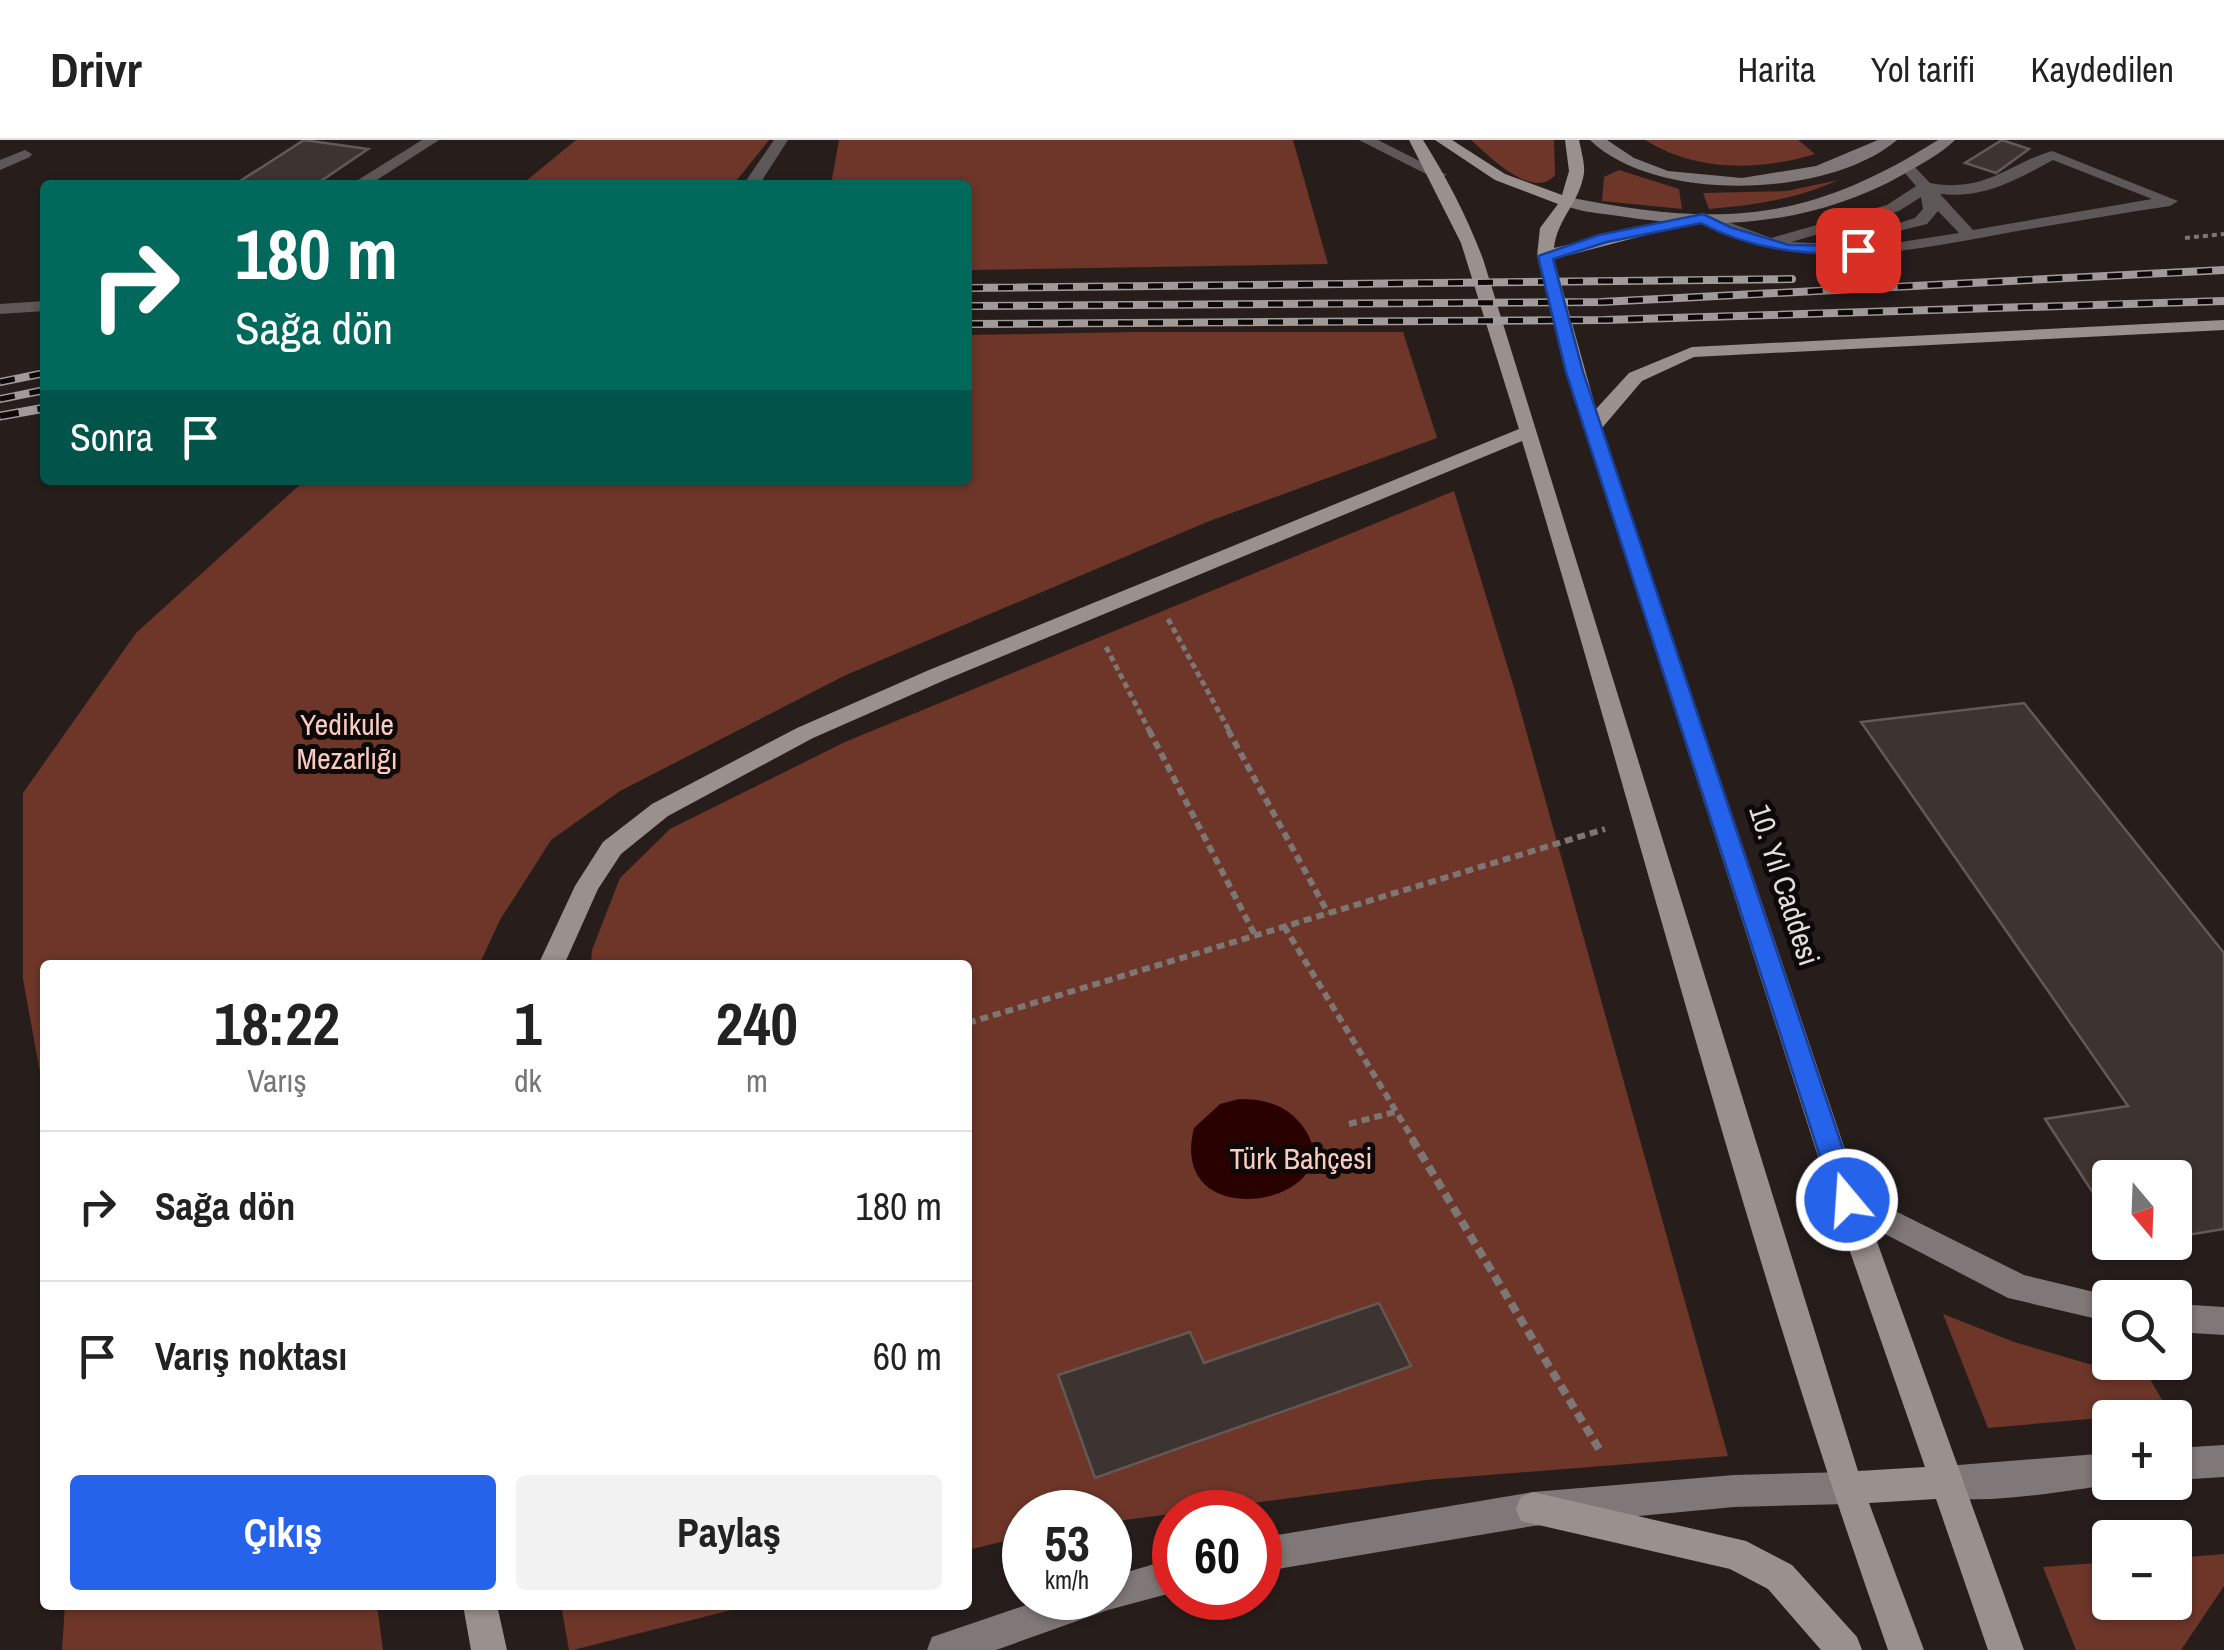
<!DOCTYPE html>
<html lang="tr">
<head>
<meta charset="utf-8">
<style>
	body { margin:0; font-family:"Archivo Narrow",sans-serif; background:#f2f2f2; color:#222; height:100vh; display:flex; flex-direction:column; font-size:38px; white-space:nowrap }
	* { box-sizing:border-box; margin:0 }
	p { font-size:32px; color:#767676 }
	.icon { flex:none; width:55px; height:55px; fill:none; stroke:currentColor; stroke-width:2; stroke-linecap:round; stroke-linejoin:round }
	.map { position:relative; flex:1; overflow:hidden }
	.panel { position:absolute; left:40px; top:820px; width:932px; height:650px; display:flex; flex-direction:column; background:#fff; border-radius:10px; box-shadow:0 2px 8px #0004 }
	.panel>* { flex:none }
	.hud { position:absolute; left:40px; top:40px; width:932px; height:305px; border-radius:10px; box-shadow:0 2px 8px #0004; background:#00695c; color:#fff; overflow:hidden }
	.needle { width:65px; rotate:161deg }
	.tools { position:absolute; left:2092px; top:1020px; display:grid; gap:20px }
	.tools a { display:grid; place-items:center; width:100px; height:100px; border-radius:10px; background:#fff; box-shadow:0 2px 8px #0004; font-size:50px }
	.speed { position:absolute; left:1002px; top:1350px; display:flex; gap:20px; font-size:50px; font-weight:700; text-align:center }
	.speed>* { display:grid; place-content:center; width:130px; height:130px; border-radius:50%; background:#fff; box-shadow:0 2px 8px #0004; line-height:1 }
	.speed small { font-size:25px; font-weight:400 }
	.speed .limit { border:15px solid #d22; background:#fff; color:#111 }
	.pin { position:absolute; display:grid; place-items:center; width:85px; height:85px; color:#fff; margin:-42px; border-radius:20px; box-shadow:0 5px 15px #0006 }
	.me { position:absolute; width:110px; margin:-55px; rotate:342deg; stroke-linejoin:round; filter:drop-shadow(0 0 8px #0008) }
	.turn { display:flex; align-items:center; gap:35px; height:210px; padding:0 30px; font-size:45px }
	.turn .icon { width:130px; height:130px; stroke-width:2.5 }
	.turn b { display:block; font-size:70px; line-height:85px }
	.then { display:flex; align-items:center; height:95px; padding:0 30px; background:#0003; gap:20px; font-size:38px }
	.eta { display:flex; justify-content:space-evenly; align-items:center; height:170px; text-align:center }
	.eta b { font-size:60px; font-weight:700; line-height:70px }
	.cta { display:flex; gap:20px; margin-top:auto; padding:20px 30px }
	.cta a { flex:1; height:115px; border-radius:10px; background:#2563eb; color:#fff; font-size:40px; font-weight:700; line-height:115px; text-align:center }
	.cta a+a { background:#f2f2f2; color:#222 }
	ul { padding:0; list-style:none }
	li { display:flex; align-items:center; gap:30px; height:150px; padding:0 30px; border-top:2px solid #e0e0e0 }
	li div { flex:1 }
	li b { display:block; font-size:38px }
	li em { font-style:normal }
	header { display:flex; align-items:center; gap:60px; box-sizing:border-box; height:140px; padding:0 50px; background:#fff; border-bottom:2px solid #e0e0e0 }
	header strong { font-size:48px }
	nav { display:flex; gap:55px; margin-inline-start:auto; font-size:35px }
	.map>svg:first-child { display:block }
</style>
</head>
<body>
<header>
<strong>Drivr</strong>
<nav><a>Harita</a><a>Yol tarifi</a><a>Kaydedilen</a></nav>
</header>
<div class="map">
<svg width="2224" height="1510" viewBox="0 0 2224 1510">
	<rect width="100%" height="100%" fill="#271e1c"/>
	<!-- green -->
	<g fill="#6d3629">
		<path d="M576,0h193l-36,45h-212z"/>
		<path d="M839,0h454l35,124 -360,6v-85h-137z"/>
		<path d="M1471,0h83l1,35c-22,26 -66,-19 -84,-35z"/>
		<path d="M1645,0h153l17,14c-56,17 -119,18 -170,-14z"/>
		<path d="M1619,30l60,19 3,20 -80,-8 2,-24z"/>
		<path d="M1838,40c-40,19 -84,25 -129,29l-6,-16 84,-2z"/>
		<path d="M1134,192h269l34,106 -230,84 -361,153 -226,116 -69,49 -51,80 -21,45h-434v135l-22,-121v-186l113,-160 169,-153h663v-145z"/>
		<path d="M1454,351l61,200 213,765 -302,24 -316,42v-10h-85v24l-57,14v-585h-377l1,-15 28,-72 50,-49 175,-87z"/>
		<path d="M1943,1174l71,28 82,24 47,1 26,45 -181,16z"/>
		<path d="M2224,1414v32l-43,64h-105l-33,-83 67,-5v40h65v-44z"/>
		<path d="M65,1465h312l6,45h-321z"/>
		<path d="M561,1465h190l-178,45h-4z"/>
	</g>
	<!-- water -->
	<path fill="#290200" d="M1239,959c25,0 46,5 62,25 62,78 -136,118 -107,4l26,-24z"/>
	<!-- building -->
	<g fill="#3d3331" stroke="#635956" stroke-width="2.5">
		<path d="M304,0l64,9 -53,36h-81z"/>
		<path d="M2002,0l27,9 -33,24 -31,-10z"/>
		<path d="M2024,563l200,250v276l-49,8v-59h-65v41l-65,-100 83,-13 -267,-384z"/>
		<path d="M1379,1163l32,63 -316,112 -37,-103 132,-43 14,31z"/>
	</g>
	<g fill="none" stroke-linecap="round" stroke-linejoin="round">
		<!-- path-far3 -->
		<path stroke="#7d7674" stroke-width="4" stroke-dasharray="5 4" stroke-linecap="butt" d="M2185,98l39,-4"/>
		<!-- path-far2 -->
		<g stroke="#7d7674" stroke-width="5" stroke-dasharray="6 4" stroke-linecap="butt">
			<path d="M1168,479l62,113"/>
			<path d="M1106,507l44,85"/>
		</g>
		<!-- path-far1 -->
		<g stroke="#7d7674" stroke-width="6" stroke-dasharray="8 5" stroke-linecap="butt">
			<path d="M1149,590l106,205"/>
			<path d="M1228,590l100,183"/>
			<path d="M1284,786l130,215"/>
			<path d="M968,883l637,-194"/>
			<path d="M1349,984l46,-12"/>
		</g>
		<!-- path -->
		<path stroke="#7d7674" stroke-width="8" stroke-dasharray="10 6" stroke-linecap="butt" d="M1412,999l190,315"/>
		<!-- lane -->
		<g fill="#5d5857" fill-rule="evenodd">
			<path d="M1359,0h19l69,35 -13,3z"/>
			<path d="M25,10l7,4 -2,3 -30,13v-10z"/>
			<path d="M2052,11l126,50 -8,5c-53,8 -105,17 -158,26 -90,16 -180,38 -269,8 -16,-5 -35,-11 -48,-22l14,-3 62,23 116,-33 29,-19 -17,-20 2,-3h10l19,20c56,10 74,-17 122,-32zM2053,20l99,39 -179,31 -33,-36c43,5 76,-14 113,-34zM1921,57l2,12 -8,9 -48,15v6l60,-15 11,-13 21,22 -84,13 -84,-4 108,-31z"/>
		</g>
		<!-- street -->
		<g fill="#5d5857" fill-rule="evenodd">
			<path d="M422,0h17l-70,45h-19z"/>
			<path d="M774,0h14l-29,45h-16z"/>
			<path d="M45,161v10l-45,3v-10z"/>
		</g>
		<!-- secondary -->
		<g fill="#807876" fill-rule="evenodd">
			<path d="M1590,0h17l27,18 34,13 74,7 74,-12 62,-26h19c-68,58 -241,64 -307,0z"/>
			<path d="M1938,0h17c-14,14 -34,24 -51,34 -88,50 -187,58 -285,42 -19,-3 -45,-4 -60,-14l8,-5c152,30 238,27 371,-57z"/>
			<path d="M1847,1047l177,88 95,23h-9v24l-102,-24 -171,-89 -5,-9 5,-9z"/>
			<path d="M2175,1164l49,3v28l-49,-3z"/>
			<path d="M2224,1305v32l-49,3v-32z"/>
			<path d="M2110,1313v29h6l-6,3c-43,5 -139,24 -176,8l-5,-11 5,-11 12,-5z"/>
			<path d="M1847,1332l12,4 5,12 -5,12 -12,4 -113,3 -201,19 -273,46v-34l273,-46 201,-17z"/>
			<path d="M1175,1418v34l-67,18 -112,40h-69l5,-13 115,-39h63v-21z"/>
		</g>
		<!-- primary -->
		<g fill="#9a908d" fill-rule="evenodd">
			<path d="M1409,0h14c24,38 44,77 60,119l375,1212 67,-4 -93,-267 -266,-827 -29,-117 3,-28 18,-24 -63,-24 -60,-40h17l53,34 57,21 7,-24 -4,-31h14c2,10 6,23 5,33 -4,29 -27,46 -30,75l149,-35 8,5 -157,41 42,150 33,-36 63,-26 532,-27v10l-530,27 -52,24 -40,47 260,772 162,450h-36l-52,-151 -67,4 55,147h-36c-141,-396 -244,-806 -366,-1209l-577,239 -132,58 -145,78 -47,38 -23,35 -34,76h-26l37,-79 28,-44 49,-38 145,-76 132,-58 590,-241 -58,-186z"/>
			<path d="M1533,1352l213,49 46,24 65,72 5,13h-41l-53,-61 -38,-20 -209,-48 -5,-12 5,-12z"/>
			<path d="M463,1465h34l10,45h-36z"/>
		</g>
		<!-- rail-far1 casing -->
		<g stroke="#a19a98" stroke-width="8">
			<g id="rail-far1">
				<path d="M968,148l824,-9"/>
				<path d="M968,166l633,-4 623,-32"/>
				<path d="M968,184l637,-4 619,-19"/>
				<path d="M0,242l45,-9"/>
				<path d="M0,259l45,-9"/>
			</g>
		</g>
		<!-- rail casing -->
		<g stroke="#a19a98" stroke-width="9">
			<path id="rail" d="M0,276l45,-8"/>
		</g>
		<!-- rail-far1 -->
		<use href="#rail-far1" stroke="#0d0908" stroke-width="5" stroke-dasharray="15" stroke-linecap="butt"/>
		<!-- rail -->
		<use href="#rail" stroke="#0d0908" stroke-width="6" stroke-dasharray="19" stroke-linecap="butt"/>
	</g>
	<!-- route -->
	<path fill="#2563eb" stroke="#184099" stroke-width="2.5" d="M1703,74l27,13 59,18 69,1 8,4 -8,5c-55,-1 -107,-5 -157,-32l-94,19 -54,17 30,113 277,828 -4,8 -9,4 -9,-4 -4,-8 -268,-828 -28,-116 61,-21z"/>
	<g text-anchor="middle" stroke-width="10" stroke-linejoin="round" paint-order="stroke">
		<!-- park labels -->
		<g font-size="30" fill="#facbbe" stroke="#0d0908">
			<text x="347" y="595">Yedikule<tspan x="347" dy="34">Mezarlığı</tspan></text>
			<text x="1301" y="1029">Türk Bahçesi</text>
		</g>
		<!-- street labels -->
		<g font-size="30" fill="#e4dedc" stroke="#0d0908">
			<text transform="translate(1784 745) rotate(72)" y="10">10. Yıl Caddesi</text>
		</g>
	</g>
</svg>
<div class="tools">
<a><svg class="needle" viewBox="-14 -14 28 28"><path d="M0-13l5 13h-10z" fill="#e53935"/><path d="M0 13l5-13h-10z" fill="#767676"/></svg></a>
<a><svg class="icon" aria-label="search" viewBox="0 0 24 24"><circle cx="10" cy="10" r="6"/><path d="M15 15l6 6"/></svg></a>
<a>+</a>
<a>−</a>
</div>
<div class="speed"><div>53<small>km/h</small></div><div class="limit">60</div></div>
<div class="pin" style="left:1858px;top:110px;background:#d93025"><svg class="icon" aria-label="arrive" viewBox="0 0 24 24"><path d="M6 21V4h12l-3 4 3 4H6"/></svg></div>
<svg class="me" style="left:1847px;top:1060px" viewBox="-20 -20 40 40"><circle r="17" fill="#2563eb" stroke="#fff" stroke-width="3"/><path d="M0-11L8 9 0 5-8 9z" fill="#fff"/></svg>
<div class="hud">
<div class="turn"><svg class="icon" aria-label="right" viewBox="0 0 24 24"><path d="M7 20v-9h11M14 6l5 5-5 5"/></svg><div><b>180 m</b>Sağa dön</div></div>
<div class="then">Sonra<svg class="icon" aria-label="arrive" viewBox="0 0 24 24"><path d="M6 21V4h12l-3 4 3 4H6"/></svg></div>
</div>
<section class="panel">
<div class="eta">
<div><b>18:22</b><p>Varış</p></div>
<div><b>1</b><p>dk</p></div>
<div><b>240</b><p>m</p></div>
</div>
<ul>
<li><svg class="icon" aria-label="right" viewBox="0 0 24 24"><path d="M7 20v-9h11M14 6l5 5-5 5"/></svg><div><b>Sağa dön</b></div><em>180 m</em></li>
<li><svg class="icon" aria-label="arrive" viewBox="0 0 24 24"><path d="M6 21V4h12l-3 4 3 4H6"/></svg><div><b>Varış noktası</b></div><em>60 m</em></li>
</ul>
<div class="cta"><a>Çıkış</a><a>Paylaş</a></div>
</section>
</div>
</body>
</html>
